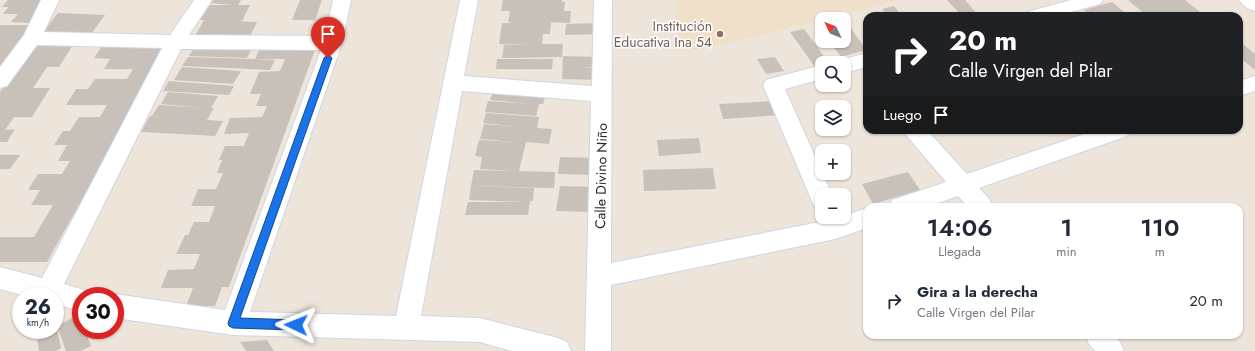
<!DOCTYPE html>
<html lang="es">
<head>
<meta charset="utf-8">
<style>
	body { margin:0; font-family:Jost,sans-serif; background:#f6f6f7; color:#1f2937; height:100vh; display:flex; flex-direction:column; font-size:15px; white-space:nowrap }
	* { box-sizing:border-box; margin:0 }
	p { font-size:13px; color:#747a83 }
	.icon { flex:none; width:22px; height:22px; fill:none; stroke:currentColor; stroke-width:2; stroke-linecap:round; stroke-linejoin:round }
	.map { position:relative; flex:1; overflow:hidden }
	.sheet { position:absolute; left:863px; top:203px; width:380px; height:136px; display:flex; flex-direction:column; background:#fff; border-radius:12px; box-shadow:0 1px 3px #0004 }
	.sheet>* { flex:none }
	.top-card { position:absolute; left:863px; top:12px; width:380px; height:122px; border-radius:12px; box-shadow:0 1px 3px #0004; background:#202124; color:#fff; overflow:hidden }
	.needle { width:26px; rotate:313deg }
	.buttons { position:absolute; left:815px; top:12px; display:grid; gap:8px }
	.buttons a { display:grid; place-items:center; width:36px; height:36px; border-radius:8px; background:#fff; box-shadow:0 1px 3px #0004; font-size:20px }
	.speed { position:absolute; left:12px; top:287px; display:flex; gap:8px; font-size:20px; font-weight:700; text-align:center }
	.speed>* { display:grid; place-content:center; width:52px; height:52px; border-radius:50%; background:#fff; box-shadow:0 1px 3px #0004; line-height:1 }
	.speed small { font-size:10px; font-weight:400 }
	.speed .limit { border:6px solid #d22; background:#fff; color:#111 }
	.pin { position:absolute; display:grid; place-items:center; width:34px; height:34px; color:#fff; margin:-41px -17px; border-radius:50% 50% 50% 0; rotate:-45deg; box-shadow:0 0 4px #0007 }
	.pin .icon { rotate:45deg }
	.me { position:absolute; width:44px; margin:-22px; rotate:272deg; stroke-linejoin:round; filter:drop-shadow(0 0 3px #0008) }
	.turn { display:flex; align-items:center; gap:14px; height:84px; padding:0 20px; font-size:18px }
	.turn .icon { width:52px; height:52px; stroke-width:2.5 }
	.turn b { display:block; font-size:28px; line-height:34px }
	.then { display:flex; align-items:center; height:38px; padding:0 20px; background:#0003; gap:8px; font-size:15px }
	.eta { display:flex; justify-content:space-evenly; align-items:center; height:68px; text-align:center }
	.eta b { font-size:24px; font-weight:600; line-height:28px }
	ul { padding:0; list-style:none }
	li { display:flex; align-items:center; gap:12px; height:60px; padding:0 20px }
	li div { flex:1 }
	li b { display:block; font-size:15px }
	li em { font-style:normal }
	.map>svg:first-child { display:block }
</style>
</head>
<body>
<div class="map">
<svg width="1255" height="351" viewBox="0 0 1255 351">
	<rect width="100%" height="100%" fill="#ede4da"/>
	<!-- education -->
	<path fill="#f0e0c9" d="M676,0h226l-199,49 -24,1z"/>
	<!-- building -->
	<g fill="#c8c1ba">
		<path d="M8,0h41l-19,23 -19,-1 7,-8h-15l6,-7h-7z"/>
		<path d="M211,0h30l-3,5h12l-8,16h-8l23,1 -8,16 -54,-2 9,-16h-4l10,-15h24l-25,-2z"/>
		<path d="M300,0h22l-7,20h-23z"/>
		<path d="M503,0h59v2h3l-1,9h7l-1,12 -19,-1 -1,12h-7l-1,10h21l-1,13 -60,1 2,-13h24l-29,-1 3,-21h10l-4,-1 2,-11h-9z"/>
		<path d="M947,0h18l14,16h-17z"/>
		<path d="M1128,0h57l15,12 -14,4h-39z"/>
		<path d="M1112,2l17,14h-38l-7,-6z"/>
		<path d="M894,6l8,10h-14l-6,-7z"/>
		<path d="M58,13l47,2 -14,19 -48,-2z"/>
		<path d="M601,23v11l-36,1 1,-11z"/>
		<path d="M0,25h31l-31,42z"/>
		<path d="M849,25l17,25 -25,7 -12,-16h15v-15z"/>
		<path d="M804,29l24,33 -13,5 -25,-35z"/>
		<path d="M1239,41l16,13v16l-16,-13z"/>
		<path d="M74,43l-15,24h-12l-14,21h17l-18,29h-18l-9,13 10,-1 -8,13h-7v-50l33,-48z"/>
		<path d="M196,44l57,2 -6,12 -58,-2z"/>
		<path d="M102,46h66l-121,216h-47v-25h34l19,-32h-22l9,-15h-12l10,-16h24l8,-13h-12l9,-16h-13l9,-14h7l9,-14h21l7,-12h-41l10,-16h12l7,-10h32l6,-10h-29l6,-10 -16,-1z"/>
		<path d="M316,47l-87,240h-7l-7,19h-29l7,-18h-32l7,-18 26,-1 6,-15h-24l9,-19h3l6,-13h15l6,-16h-24l7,-17h18l7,-16h-6l5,-13h-3l6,-14h19l5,-13 -25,1 6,-16 32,-1 5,-11h-11l5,-12h-11l9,-22 21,-1 5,-12h-30l5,-11z"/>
		<path d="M563,56l38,1v10h-24l24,1 -1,12 -38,-1z"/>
		<path d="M188,57l64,2 23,1 -5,10 -88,-4z"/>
		<path d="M775,57l9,14 -18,3 -9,-15z"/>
		<path d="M497,59h56l-1,10h-56z"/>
		<path d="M182,67l59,4 -8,13 -59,-4z"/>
		<path d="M169,81l65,5 -5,9 -66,-4z"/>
		<path d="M494,88l53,4 -4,12h-4l-3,12 -51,-4 3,-11 45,3 -43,-4z"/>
		<path d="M168,92l50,4 -7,12h3l-7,12 16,1 -8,15 -74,-4 9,-16 40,3 -38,-3 7,-11 44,3 -42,-4z"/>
		<path d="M777,101l4,14 -58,4 -4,-15z"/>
		<path d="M486,113l53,4 -2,11 15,1 -3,15 -23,-2 -7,29 36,1 -1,16 -83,-2 3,-16 39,1 -33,-2 2,-12 -7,-1 4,-16 38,2 -37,-3 4,-15 39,3 -40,-4z"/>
		<path d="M699,138l2,15 -42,3 -2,-16z"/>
		<path d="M0,155h20l-10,14h-10z"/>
		<path d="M560,157l39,1 -1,17 -40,-1z"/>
		<path d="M713,168l3,21 -72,2 -1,-21z"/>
		<path d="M908,172l12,18 -47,14 -11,-20z"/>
		<path d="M471,186l63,2 -1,13h-3l-2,14h-63l3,-13h58l-57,-2z"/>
		<path d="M560,186l38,1 -2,25 -40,-1z"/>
		<path d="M80,314l1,16h4l6,16 -10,5h-15l-9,-25z"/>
		<path d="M55,319l6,29 -5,3h-17l-3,-21h19z"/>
		<path d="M267,340l7,11h-28l-6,-9z"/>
	</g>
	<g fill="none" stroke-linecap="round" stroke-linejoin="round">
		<!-- minor casing -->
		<g stroke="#d0d5e4" stroke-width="2">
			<g id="minor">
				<path d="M41,0h18l-15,32 126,3 24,-35h18l-23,35 136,1 8,-36h18l-9,43 -92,269 146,4 64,-316h18l-14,76 128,10 2,-86h18l-1,263 224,-44 32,-11v20l-32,11 -224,46v66h-26l6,-250 -129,-10 -41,225 59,2 78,20 9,4 4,9h-59l-32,-9 -247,-7 -118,-17v-22h-4l4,-2 110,16 96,-260 -140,-1 -117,235 26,8 2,4h-11v15l-26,-7v-8h-30l-25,-7v-22l42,11 120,-230 -125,-3 -30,41 -7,2v-21l24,-32z"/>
				<path d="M1071,0h32l-3,4 -43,12h-33l3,-4z"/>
				<path d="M1239,0h16v11c-7,-2 -12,-5 -16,-11z"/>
				<path d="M867,53v14l-23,6v-10h-8l1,-2z"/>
				<path d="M822,65v14l-37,10 47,106h-10v13l-8,-2 -3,-7 -48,-114 3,-5z"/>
				<path d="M1255,76v15l-16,5v-15z"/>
				<path d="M904,130h23l40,44 129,-44h34l-3,6 -148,52 11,12 3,7h-25l-10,-11 -31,11h-38l3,-7 54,-18 -39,-46z"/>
				<path d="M1085,335h29l6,7 4,9h-29l-6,-7z"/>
			</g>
		</g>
		<!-- minor -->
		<use href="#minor" fill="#fff" fill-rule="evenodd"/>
	</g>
	<!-- route -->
	<path fill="#1a73e8" stroke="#114b97" d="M328,55l4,3 -92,260 56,2 4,1 2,4 -2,3 -4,2 -63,-2 -4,-2 -1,-3 96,-265z"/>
	<!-- markers -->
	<circle fill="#8d6e63" stroke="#fff" stroke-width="1.5" cx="720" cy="34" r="4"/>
	<g text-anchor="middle" stroke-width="3" stroke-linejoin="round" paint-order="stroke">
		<!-- education labels -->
		<g font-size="14" fill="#785e54" stroke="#fff" text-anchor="end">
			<text x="712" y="31">Institución<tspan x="712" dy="16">Educativa Ina 54</tspan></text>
		</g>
		<!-- street labels -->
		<g font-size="14" fill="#2a2a2a" stroke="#fff">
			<text transform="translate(601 176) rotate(-89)" y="5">Calle Divino Niño</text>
		</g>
	</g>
</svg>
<div class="buttons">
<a><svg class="needle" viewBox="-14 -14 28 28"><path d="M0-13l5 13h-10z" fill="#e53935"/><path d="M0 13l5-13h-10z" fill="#747a83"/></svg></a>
<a><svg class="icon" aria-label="search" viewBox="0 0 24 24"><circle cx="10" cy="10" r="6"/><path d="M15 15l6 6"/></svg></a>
<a><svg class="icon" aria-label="layers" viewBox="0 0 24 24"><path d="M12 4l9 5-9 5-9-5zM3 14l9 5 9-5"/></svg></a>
<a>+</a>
<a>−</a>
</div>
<div class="speed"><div>26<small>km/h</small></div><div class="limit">30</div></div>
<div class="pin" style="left:328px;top:58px;background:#d93025"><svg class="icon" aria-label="arrive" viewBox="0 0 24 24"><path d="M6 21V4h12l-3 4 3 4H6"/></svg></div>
<svg class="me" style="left:296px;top:325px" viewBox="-20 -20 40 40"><path d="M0-17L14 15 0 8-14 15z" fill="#1a73e8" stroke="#fff" stroke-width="4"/></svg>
<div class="top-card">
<div class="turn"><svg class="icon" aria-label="right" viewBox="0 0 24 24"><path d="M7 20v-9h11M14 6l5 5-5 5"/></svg><div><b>20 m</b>Calle Virgen del Pilar</div></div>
<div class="then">Luego<svg class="icon" aria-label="arrive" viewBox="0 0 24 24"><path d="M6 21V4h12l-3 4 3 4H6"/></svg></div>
</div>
<section class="sheet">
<div class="eta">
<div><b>14:06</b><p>Llegada</p></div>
<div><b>1</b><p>min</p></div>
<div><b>110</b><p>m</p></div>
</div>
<ul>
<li><svg class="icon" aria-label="right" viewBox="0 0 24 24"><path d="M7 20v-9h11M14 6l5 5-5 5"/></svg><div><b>Gira a la derecha</b><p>Calle Virgen del Pilar</p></div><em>20 m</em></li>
</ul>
</section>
</div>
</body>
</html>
